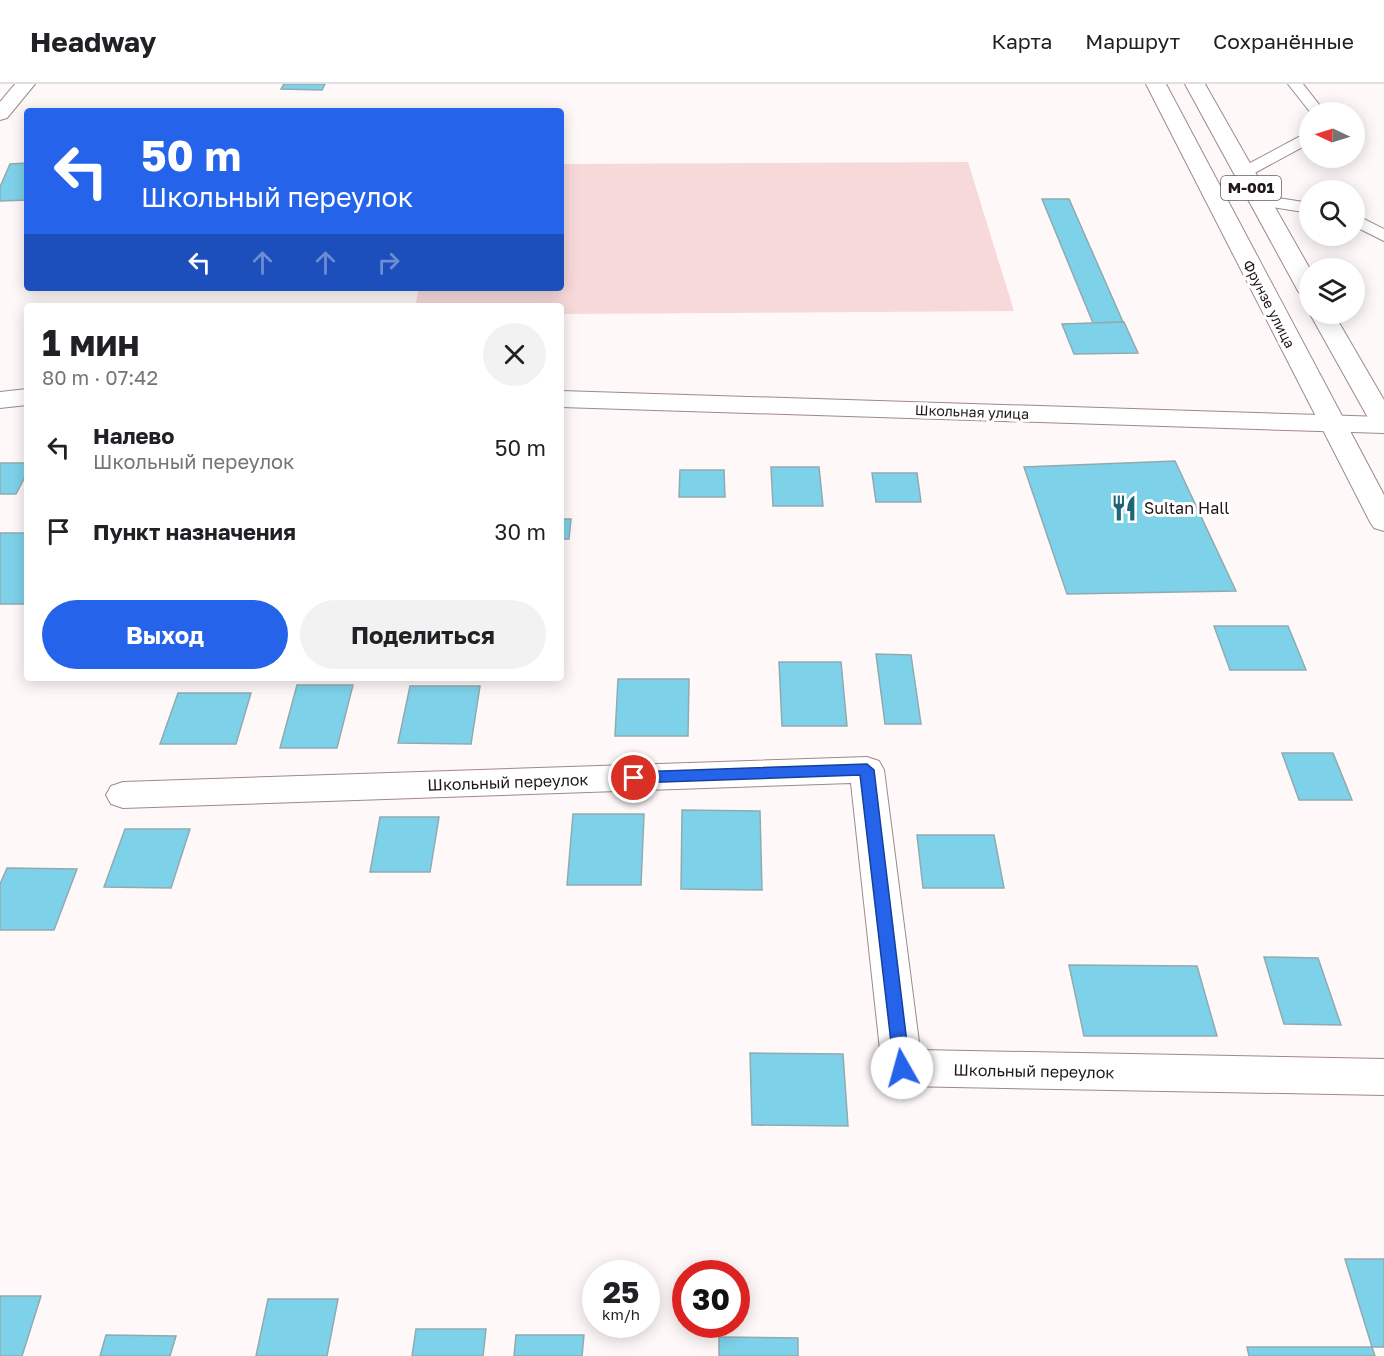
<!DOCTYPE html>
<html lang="ru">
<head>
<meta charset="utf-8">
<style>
	body { margin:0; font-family:"Golos Text",sans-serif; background:#f2f2f2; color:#202124; height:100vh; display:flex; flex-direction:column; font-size:22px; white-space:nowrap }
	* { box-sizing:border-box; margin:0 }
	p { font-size:20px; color:#757577 }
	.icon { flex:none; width:33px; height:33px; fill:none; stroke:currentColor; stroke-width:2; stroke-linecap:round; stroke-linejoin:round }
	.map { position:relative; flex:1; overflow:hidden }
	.drawer { position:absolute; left:24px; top:219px; width:540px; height:378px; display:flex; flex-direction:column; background:#fff; border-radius:6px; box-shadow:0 3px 15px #0003 }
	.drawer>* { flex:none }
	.guide { position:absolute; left:24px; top:24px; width:540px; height:183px; border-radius:6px; box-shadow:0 3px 15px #0003; background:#2563eb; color:#fff; overflow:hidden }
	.needle { width:39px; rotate:274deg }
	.buttons { position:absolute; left:1299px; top:18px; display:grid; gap:12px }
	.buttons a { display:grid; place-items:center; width:66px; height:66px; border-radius:50%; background:#fff; box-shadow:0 3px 15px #0003; font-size:30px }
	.speed { position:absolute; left:582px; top:1176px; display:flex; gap:12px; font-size:30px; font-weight:700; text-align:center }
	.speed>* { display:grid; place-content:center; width:78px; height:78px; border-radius:50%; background:#fff; box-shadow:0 3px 15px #0003; line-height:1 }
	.speed small { font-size:15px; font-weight:400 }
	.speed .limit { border:9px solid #d22; background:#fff; color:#111 }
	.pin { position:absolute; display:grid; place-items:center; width:51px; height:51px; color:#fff; margin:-26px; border:3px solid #fff; border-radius:50%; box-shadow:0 2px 6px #0007 }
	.me { position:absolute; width:66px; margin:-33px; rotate:353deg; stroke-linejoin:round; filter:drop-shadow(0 0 4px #0008) }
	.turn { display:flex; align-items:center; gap:21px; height:126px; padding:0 18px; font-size:27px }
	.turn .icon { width:78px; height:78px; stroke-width:2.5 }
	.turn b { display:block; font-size:42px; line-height:51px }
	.lanes { display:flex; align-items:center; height:57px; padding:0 18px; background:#0003; justify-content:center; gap:30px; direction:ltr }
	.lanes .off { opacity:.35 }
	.round { display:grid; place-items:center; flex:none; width:63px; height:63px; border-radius:32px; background:#f2f2f2 }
	.head { display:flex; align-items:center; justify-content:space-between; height:102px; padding:0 18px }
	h1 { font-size:36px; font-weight:700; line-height:45px }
	.cta { display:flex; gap:12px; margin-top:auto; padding:12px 18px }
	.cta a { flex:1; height:69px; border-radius:36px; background:#2563eb; color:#fff; font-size:24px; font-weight:700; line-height:69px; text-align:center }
	.cta a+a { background:#f2f2f2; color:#202124 }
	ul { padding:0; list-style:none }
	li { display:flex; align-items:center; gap:18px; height:84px; padding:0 18px }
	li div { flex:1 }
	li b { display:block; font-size:22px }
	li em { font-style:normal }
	header { display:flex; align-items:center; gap:36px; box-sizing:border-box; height:84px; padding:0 30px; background:#fff; border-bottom:2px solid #e0e0e0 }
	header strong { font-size:28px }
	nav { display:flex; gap:33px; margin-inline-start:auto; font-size:21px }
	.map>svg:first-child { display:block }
</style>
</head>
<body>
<header>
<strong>Headway</strong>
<nav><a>Карта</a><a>Маршрут</a><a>Сохранённые</a></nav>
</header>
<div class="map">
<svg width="1384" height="1272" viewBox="0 0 1384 1272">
	<rect width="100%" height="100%" fill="#fef8f8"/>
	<!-- green -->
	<path fill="#f7d9da" d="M968,78l46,149 -453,3v-8h-146l4,-18h142v-124z"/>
	<!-- building -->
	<g fill="#7dd2e9" stroke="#91aab1" stroke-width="1.5">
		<path d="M284,0h41l-3,6 -41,-1z"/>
		<path d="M27,79v37l-27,1v-14l10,-23z"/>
		<path d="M1042,115h27l54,123 -30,1z"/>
		<path d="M1124,238l14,31 -64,1 -12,-30z"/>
		<path d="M1175,377l61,130 -169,3 -43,-127z"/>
		<path d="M0,379h27v10l-11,21h-16z"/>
		<path d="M771,383h48l4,39h-50z"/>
		<path d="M680,386h44l1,27h-46z"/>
		<path d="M872,389h45l4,29h-45z"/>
		<path d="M561,435h10l-2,20h-8z"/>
		<rect x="0" y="449" width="27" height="71"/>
		<path d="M1214,542h74l18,44h-76z"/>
		<path d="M876,570l35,1 10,69h-36z"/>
		<path d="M779,578h62l6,64h-65z"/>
		<path d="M618,595h71l-1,57h-73z"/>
		<path d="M297,601h56l-16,63h-57z"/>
		<path d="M410,602h70l-9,58 -73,-1z"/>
		<path d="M178,609h73l-15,51h-76z"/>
		<path d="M1282,669h51l19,47h-53z"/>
		<path d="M682,726l78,1 2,79 -81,-1z"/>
		<path d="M573,730h71l-3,71h-74z"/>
		<path d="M380,733h59l-9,55h-60z"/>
		<path d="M125,745h65l-19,59 -67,-1z"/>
		<path d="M917,751h77l10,53h-81z"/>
		<path d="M7,784l70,1 -23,61h-54v-46z"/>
		<path d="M1264,873l54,1 23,67 -57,-1z"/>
		<path d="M1069,881l128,1 20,70h-133z"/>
		<path d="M750,969l93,1 5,72 -96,-1z"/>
		<path d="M1345,1175h39v88h-12z"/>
		<path d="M0,1212h41l-19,60h-22z"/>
		<path d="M268,1215h70l-11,57h-71z"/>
		<path d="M416,1245h70l-3,27h-71z"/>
		<path d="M106,1251l70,1 -6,20h-70z"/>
		<path d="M516,1251h68l-2,21h-68z"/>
		<path d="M719,1253l79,1v18h-79z"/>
		<path d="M1247,1263h125l3,9h-126z"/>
	</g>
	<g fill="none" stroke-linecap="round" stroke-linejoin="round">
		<!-- service casing -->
		<g stroke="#a08889" stroke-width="2">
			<g id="service">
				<path d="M1288,0h15l22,28h-15z"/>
				<path d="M1310,47v12l-61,33h-12l-2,-3 2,-3z"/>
				<path d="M1258,111l52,8v10l-58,-9 -2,-4 2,-4z"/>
				<path d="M1354,130l30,15v12l-30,-15z"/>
			</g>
		</g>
		<!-- minor casing -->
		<g stroke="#a08889" stroke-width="2">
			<g id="minor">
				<path d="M15,0h20l-28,34 -7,2v-18z"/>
				<path d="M27,305v16l-27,3v-16z"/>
				<path d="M561,307l823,26v16l-823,-26z"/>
				<path d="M867,673l12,4 5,9 36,280 464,9v36l-482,-9 -14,-5 -6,-13 -31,-285 -728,25 -12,-4 -5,-9 5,-9 12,-4z"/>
			</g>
		</g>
		<!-- primary casing -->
		<g stroke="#a08889" stroke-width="2">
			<g id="primary">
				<path d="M1146,0h20l218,411v36l-10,-3 -4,-6z"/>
				<path d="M1185,0h20l105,185v29l-8,-2 -4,-5z"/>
				<path d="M1310,230h24l50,86v31l-9,-2 -4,-6z"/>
			</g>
		</g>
		<!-- service -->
		<use href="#service" fill="#fff" fill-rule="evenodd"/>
		<!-- minor -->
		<use href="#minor" fill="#fff" fill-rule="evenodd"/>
		<!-- primary -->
		<use href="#primary" fill="#fff" fill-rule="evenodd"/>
	</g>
	<!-- route -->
	<path fill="#2563eb" stroke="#184099" stroke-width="1.5" d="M867,680l7,6 36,298 -2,6 -6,2 -6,-2 -2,-6 -34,-293 -226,8 -7,-5 7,-6z"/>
	<!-- icons -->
	<defs>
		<g id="restaurant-bare" transform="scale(2.07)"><path d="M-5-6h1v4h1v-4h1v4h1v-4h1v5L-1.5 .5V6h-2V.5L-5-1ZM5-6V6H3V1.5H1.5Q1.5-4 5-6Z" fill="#1e6575" stroke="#fff" stroke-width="2.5" paint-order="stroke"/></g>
	</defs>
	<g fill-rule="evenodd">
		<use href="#restaurant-bare" x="1124" y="424"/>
	</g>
	<g text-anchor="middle" stroke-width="6" stroke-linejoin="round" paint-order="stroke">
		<!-- far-street labels -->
		<g font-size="14" fill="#201718" stroke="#fff">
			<text transform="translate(1269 220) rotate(63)" y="5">Фрунзе улица</text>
			<text transform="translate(972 328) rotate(2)" y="5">Школьная улица</text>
		</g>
		<!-- shield labels -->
		<rect fill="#fff" stroke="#635d5d" stroke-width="1.5" x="1221" y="92" width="60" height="24" rx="4.5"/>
		<g font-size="15" font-weight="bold" fill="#201718">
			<text x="1251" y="109">M-001</text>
		</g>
		<!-- poi labels -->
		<g font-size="16" fill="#201718" stroke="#fff" text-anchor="start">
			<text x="1144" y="430">Sultan Hall</text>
		</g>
		<!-- street labels -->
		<g font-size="16" fill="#201718" stroke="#fff">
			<text transform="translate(508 698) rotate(-2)" y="6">Школьный переулок</text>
			<text transform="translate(1034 987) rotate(1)" y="6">Школьный переулок</text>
		</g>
	</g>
</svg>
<div class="buttons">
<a><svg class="needle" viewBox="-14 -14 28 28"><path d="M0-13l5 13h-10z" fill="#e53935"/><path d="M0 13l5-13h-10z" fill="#757577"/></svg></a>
<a><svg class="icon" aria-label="search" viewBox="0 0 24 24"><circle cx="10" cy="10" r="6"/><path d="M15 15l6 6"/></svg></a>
<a><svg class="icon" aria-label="layers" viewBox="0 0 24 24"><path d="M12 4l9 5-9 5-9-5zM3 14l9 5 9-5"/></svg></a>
</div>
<div class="speed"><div>25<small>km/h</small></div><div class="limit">30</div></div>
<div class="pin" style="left:634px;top:694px;background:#d93025"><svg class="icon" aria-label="arrive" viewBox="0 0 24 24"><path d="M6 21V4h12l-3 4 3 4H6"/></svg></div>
<svg class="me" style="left:902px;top:984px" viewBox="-20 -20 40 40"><circle r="19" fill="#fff"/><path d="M0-13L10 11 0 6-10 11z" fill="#2563eb"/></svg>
<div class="guide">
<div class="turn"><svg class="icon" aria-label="left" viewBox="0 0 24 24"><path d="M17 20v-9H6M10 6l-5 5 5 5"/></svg><div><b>50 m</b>Школьный переулок</div></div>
<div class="lanes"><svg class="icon" aria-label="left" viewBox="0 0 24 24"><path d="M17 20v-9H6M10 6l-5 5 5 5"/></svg><svg class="icon off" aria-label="ahead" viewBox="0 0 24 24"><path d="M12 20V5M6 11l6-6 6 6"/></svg><svg class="icon off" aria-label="ahead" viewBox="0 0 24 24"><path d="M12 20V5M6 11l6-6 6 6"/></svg><svg class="icon off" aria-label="right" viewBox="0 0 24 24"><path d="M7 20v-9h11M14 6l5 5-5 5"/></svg></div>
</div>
<section class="drawer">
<div class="head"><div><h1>1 мин</h1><p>80 m · 07:42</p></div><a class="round"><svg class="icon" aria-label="close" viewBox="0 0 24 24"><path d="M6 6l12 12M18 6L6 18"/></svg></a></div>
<ul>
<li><svg class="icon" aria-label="left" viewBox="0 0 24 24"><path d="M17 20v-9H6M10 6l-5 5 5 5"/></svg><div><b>Налево</b><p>Школьный переулок</p></div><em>50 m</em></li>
<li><svg class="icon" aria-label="arrive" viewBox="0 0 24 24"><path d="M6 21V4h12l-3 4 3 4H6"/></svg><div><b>Пункт назначения</b></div><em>30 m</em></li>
</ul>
<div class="cta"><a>Выход</a><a>Поделиться</a></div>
</section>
</div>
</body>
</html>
